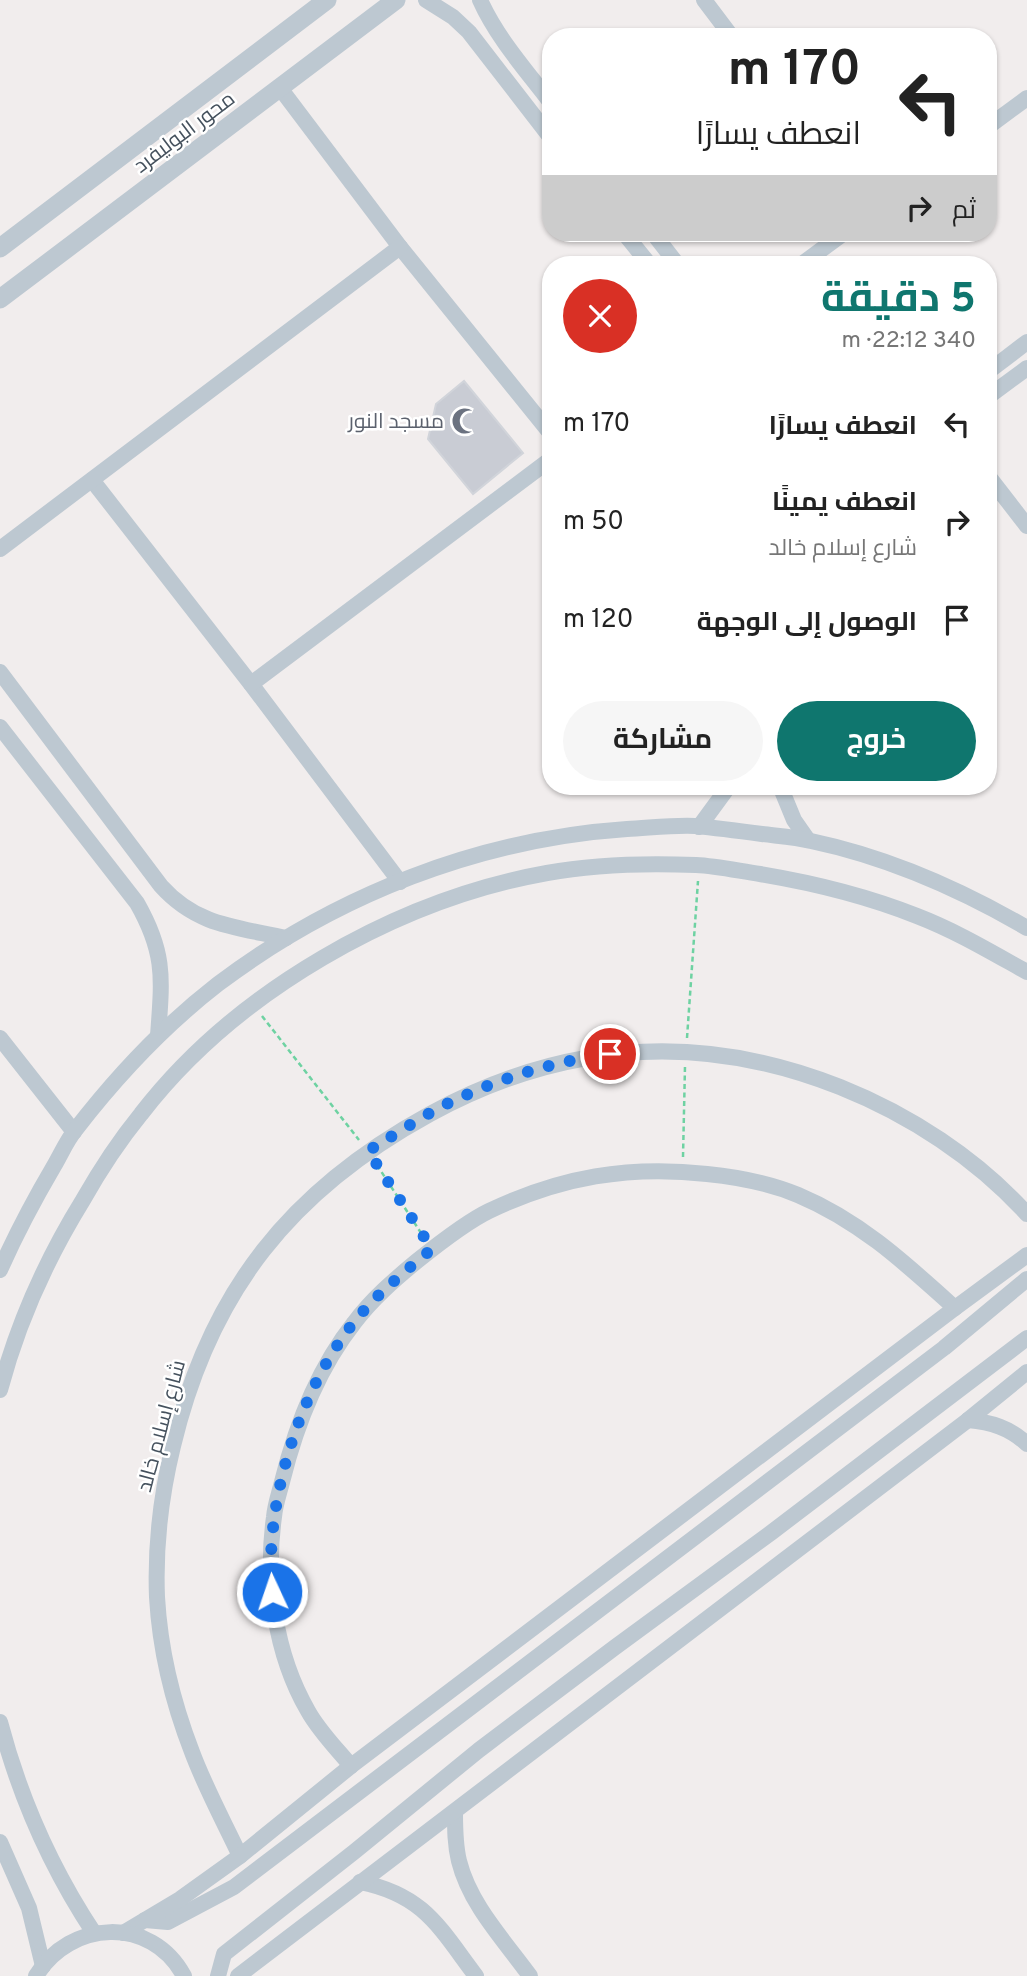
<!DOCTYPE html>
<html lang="ar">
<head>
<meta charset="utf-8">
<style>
	body { margin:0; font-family:Overpass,Cairo,sans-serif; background:#f6f6f6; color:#222; direction:rtl; height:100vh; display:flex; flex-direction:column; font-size:26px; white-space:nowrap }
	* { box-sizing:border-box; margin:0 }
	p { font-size:23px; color:#767676 }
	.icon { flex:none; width:38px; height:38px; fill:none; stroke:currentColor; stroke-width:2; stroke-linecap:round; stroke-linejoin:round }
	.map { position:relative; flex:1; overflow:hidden; direction:ltr }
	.drawer { position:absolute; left:542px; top:256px; width:455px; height:539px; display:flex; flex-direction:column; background:#fff; border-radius:28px; box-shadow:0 2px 5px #0004; direction:rtl }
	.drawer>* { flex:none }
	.top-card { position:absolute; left:542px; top:28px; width:455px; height:214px; border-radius:28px; box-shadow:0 2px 5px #0004; direction:rtl; background:#fff; color:#222; overflow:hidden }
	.pin { position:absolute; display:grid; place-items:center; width:60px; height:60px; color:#fff; margin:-30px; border:4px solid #fff; border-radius:50%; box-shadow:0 2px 7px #0007 }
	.me { position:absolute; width:77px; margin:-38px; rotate:357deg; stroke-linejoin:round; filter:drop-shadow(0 0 5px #0008) }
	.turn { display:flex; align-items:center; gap:24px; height:147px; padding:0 21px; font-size:32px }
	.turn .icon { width:91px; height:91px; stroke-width:2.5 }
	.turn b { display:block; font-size:49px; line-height:60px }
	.then { display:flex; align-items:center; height:66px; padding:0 21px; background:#0003; gap:14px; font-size:26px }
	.round { display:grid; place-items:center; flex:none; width:74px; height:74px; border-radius:37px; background:#f6f6f6 }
	.summary { display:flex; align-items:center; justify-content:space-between; height:119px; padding:0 21px }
	h1 { font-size:42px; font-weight:700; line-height:52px; color:#0f766e }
	.cta { display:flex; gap:14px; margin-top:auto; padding:14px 21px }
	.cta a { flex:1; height:80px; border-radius:42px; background:#0f766e; color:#fff; font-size:28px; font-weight:700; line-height:80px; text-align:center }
	.cta a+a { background:#f6f6f6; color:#222 }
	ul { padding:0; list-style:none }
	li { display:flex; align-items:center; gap:21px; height:98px; padding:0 21px }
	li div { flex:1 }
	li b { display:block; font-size:26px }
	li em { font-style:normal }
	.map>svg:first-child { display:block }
</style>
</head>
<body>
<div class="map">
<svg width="1027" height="1976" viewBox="0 0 1027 1976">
	<rect width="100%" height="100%" fill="#f1eded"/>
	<!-- building -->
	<path fill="#c9ccd4" stroke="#d1d4da" stroke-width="2" d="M464,381l59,72 -50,41 -45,-55 8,-35z"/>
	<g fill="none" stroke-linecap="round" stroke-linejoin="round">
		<!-- path -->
		<g stroke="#6ed2a2" stroke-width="2.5" stroke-dasharray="5 3.5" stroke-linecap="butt">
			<path d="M262,1016l97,124"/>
			<path d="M687,1038l11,-157"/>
			<path d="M683,1157l2,-91"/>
			<path d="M377,1165l46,71"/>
		</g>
		<!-- minor -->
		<g stroke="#bdc8d1" stroke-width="16">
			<path d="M426,0l27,17 16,15 82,106"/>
			<path d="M480,0c17,38 46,70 71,103"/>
			<path d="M704,0l28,37"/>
			<path d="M280,88l120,159 151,187"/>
			<path d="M989,126l38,-28"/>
			<path d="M624,233l25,31"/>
			<path d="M653,233l24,31"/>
			<path d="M802,264l42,-31"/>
			<path d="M989,371l38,-29"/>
			<path d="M989,396l38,-28"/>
			<path d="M989,477l38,49"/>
			<path d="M92,480l159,204 149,198"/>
			<path d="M0,549l400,-302"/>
			<path d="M0,672l161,214c36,40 75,41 125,52"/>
			<path d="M251,684l300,-225"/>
			<path d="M0,727l137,176c29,51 25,76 21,133"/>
			<path d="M780,786l14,34 14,20"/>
			<path d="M699,827l30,-41"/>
			<path d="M0,1038l74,94"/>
			<path d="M0,1270c16,-36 34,-70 54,-104 7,-12 13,-26 22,-37 41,-53 89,-104 142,-145 118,-89 261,-145 409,-155 22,-1 45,-4 68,-3 22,2 45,5 67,8 16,2 33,3 49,7 76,16 149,48 216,87"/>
			<path d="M0,1390c18,-68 46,-130 83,-190 17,-30 36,-59 58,-86 94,-122 255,-214 406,-241 49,-9 100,-10 149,-8 21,1 43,6 64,9 54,9 107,22 157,42 39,15 74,36 110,56"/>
			<path d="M968,1420c23,2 42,8 59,24"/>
			<path d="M0,1722c20,76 51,146 94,211"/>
			<path d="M351,1766c-14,-17 -32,-35 -43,-55 -33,-57 -43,-130 -34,-194 1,-12 5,-23 8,-35 14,-57 35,-112 72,-159 18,-24 40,-43 63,-62 20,-16 49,-39 72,-50 71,-34 140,-46 218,-37 30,3 62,9 91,21 62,26 107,68 157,113"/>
			<path d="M455,1812c0,17 0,33 4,49 11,44 45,79 71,115"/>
			<path d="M0,1842l29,66 14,58"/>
			<path d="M240,1856c-16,-34 -35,-69 -48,-104 -19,-49 -32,-102 -35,-155 -2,-51 4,-102 16,-151 37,-155 118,-256 257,-332 132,-72 269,-83 410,-27 70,28 136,71 187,127"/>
			<path d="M360,1882c64,13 79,45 116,94"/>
			<path d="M145,1920l23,2 66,-35 710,-539 83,-69"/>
			<path d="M123,1933l57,-34 60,-43 111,-90 604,-458 72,-53"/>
			<path d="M36,1976c34,-56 115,-61 148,0"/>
			<path d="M218,1976l6,-22 130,-102 125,-102 135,-102 158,-116 255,-194"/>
			<path d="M238,1976l730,-556 59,-48"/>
		</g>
		<!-- tertiary -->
		<g stroke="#bdc8d1" stroke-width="19">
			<path d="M0,248l327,-248"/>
			<path d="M0,299l396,-299"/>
		</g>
	</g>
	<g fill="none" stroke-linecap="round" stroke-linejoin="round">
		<!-- route -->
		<path stroke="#1a73e8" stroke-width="12" stroke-dasharray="0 21.6" d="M272,1592c-8,-88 27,-201 82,-270 23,-28 50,-50 78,-73l-64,-98c31,-19 63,-41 98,-56 46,-21 94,-34 144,-41"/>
	</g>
	<!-- icons -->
	<defs>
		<g id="mosque-bare" transform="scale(2.1)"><path d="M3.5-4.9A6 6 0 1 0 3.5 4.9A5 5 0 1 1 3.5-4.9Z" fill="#6b7280" stroke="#fff" stroke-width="2.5" paint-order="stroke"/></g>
	</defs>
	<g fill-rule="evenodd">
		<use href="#mosque-bare" x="465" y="421"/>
	</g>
	<g text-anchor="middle" stroke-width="5" stroke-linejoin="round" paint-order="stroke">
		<!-- street labels -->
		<g font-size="21" fill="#45515d" stroke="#fff">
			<text transform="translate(184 132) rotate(-37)" y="7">محور البوليفرد</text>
			<text transform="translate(161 1426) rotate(-75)" y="7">شارع إسلام خالد</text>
		</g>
		<!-- worship labels -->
		<g font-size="21" fill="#5b616d" stroke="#fff" text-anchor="end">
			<text x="444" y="428">مسجد النور</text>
		</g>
	</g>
</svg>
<div class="pin" style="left:610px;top:1054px;background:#d93025"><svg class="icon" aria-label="arrive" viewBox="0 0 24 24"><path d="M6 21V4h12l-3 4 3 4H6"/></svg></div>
<svg class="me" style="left:272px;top:1592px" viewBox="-20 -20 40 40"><circle r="17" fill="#1a73e8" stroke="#fff" stroke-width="3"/><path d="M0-11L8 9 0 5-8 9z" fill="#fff"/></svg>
<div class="top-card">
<div class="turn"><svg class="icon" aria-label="left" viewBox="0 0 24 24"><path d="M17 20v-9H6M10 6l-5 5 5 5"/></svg><div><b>170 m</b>انعطف يسارًا</div></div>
<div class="then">ثم<svg class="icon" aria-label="right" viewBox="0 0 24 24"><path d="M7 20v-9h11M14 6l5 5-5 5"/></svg></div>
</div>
<section class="drawer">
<div class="summary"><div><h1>5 دقيقة</h1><p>340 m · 22:12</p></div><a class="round" style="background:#d93025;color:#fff"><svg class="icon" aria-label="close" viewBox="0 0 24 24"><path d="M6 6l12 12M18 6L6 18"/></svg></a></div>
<ul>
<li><svg class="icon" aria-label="left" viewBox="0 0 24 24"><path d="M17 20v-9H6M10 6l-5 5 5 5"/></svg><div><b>انعطف يسارًا</b></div><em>170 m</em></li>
<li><svg class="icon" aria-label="right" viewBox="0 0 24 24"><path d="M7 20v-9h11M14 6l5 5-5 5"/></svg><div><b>انعطف يمينًا</b><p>شارع إسلام خالد</p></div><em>50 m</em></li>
<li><svg class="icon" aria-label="arrive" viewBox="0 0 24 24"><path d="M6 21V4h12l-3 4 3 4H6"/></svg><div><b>الوصول إلى الوجهة</b></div><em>120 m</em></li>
</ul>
<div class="cta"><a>خروج</a><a>مشاركة</a></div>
</section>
</div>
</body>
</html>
